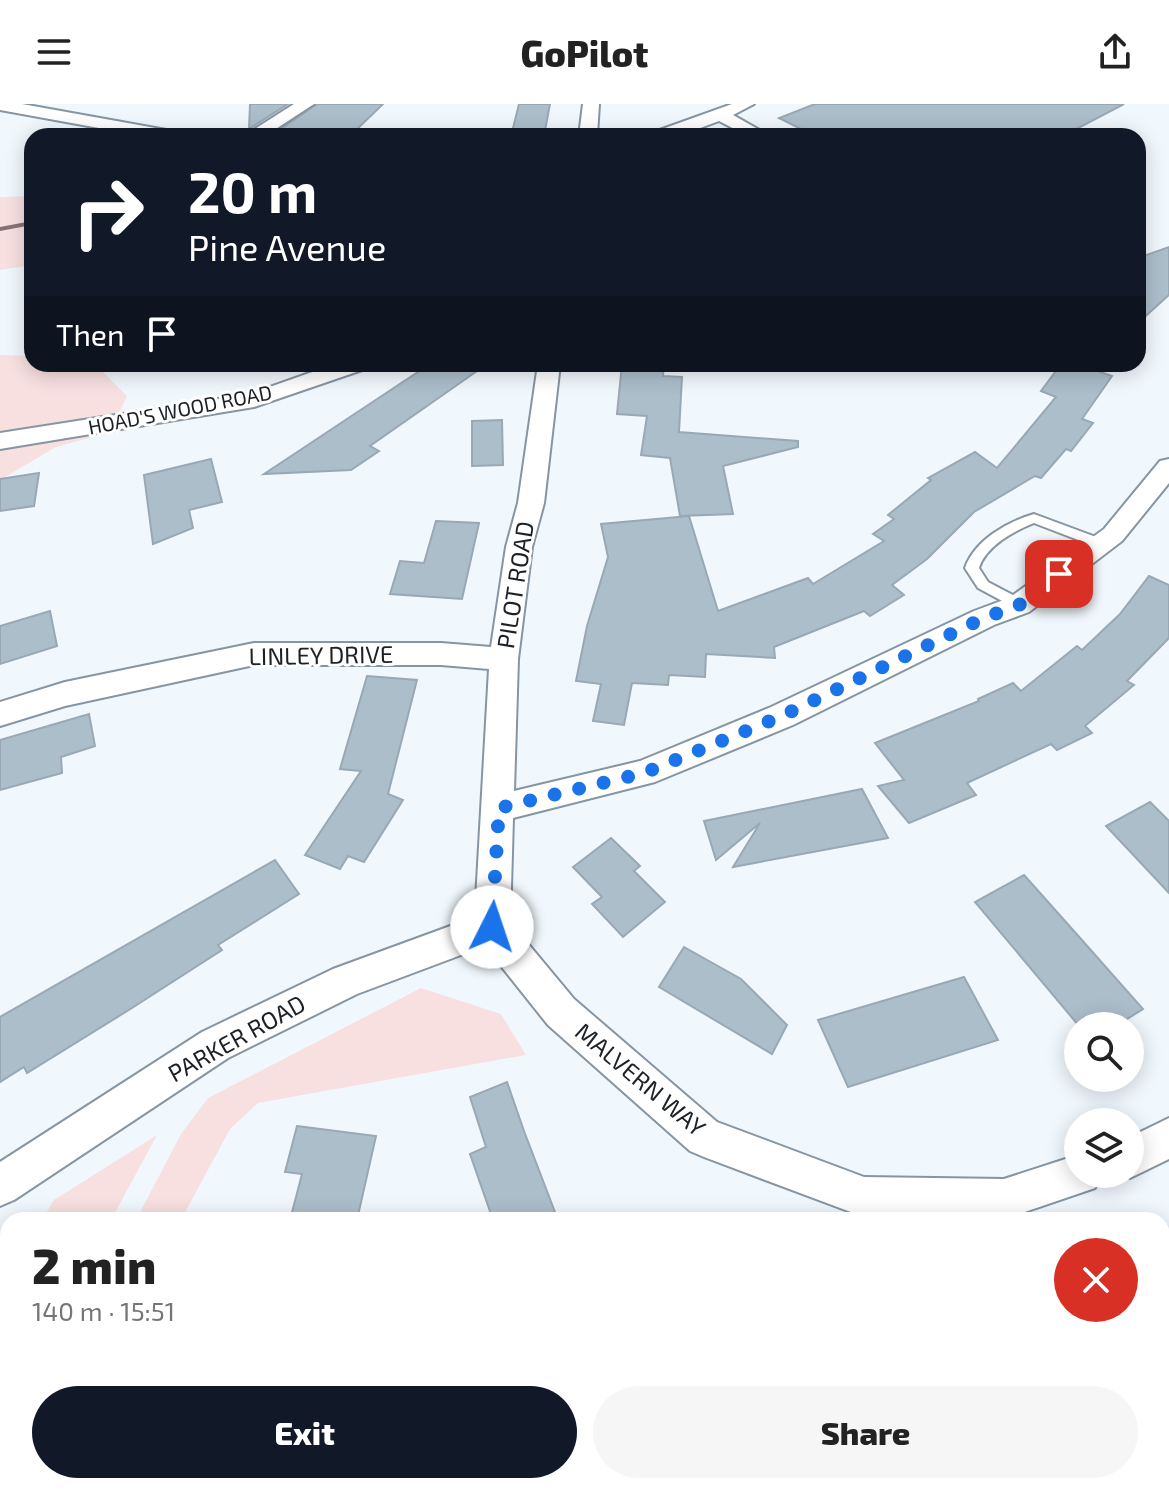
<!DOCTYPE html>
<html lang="en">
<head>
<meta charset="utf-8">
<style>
	body { margin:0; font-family:"Exo 2",sans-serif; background:#f6f6f6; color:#222; height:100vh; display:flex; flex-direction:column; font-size:30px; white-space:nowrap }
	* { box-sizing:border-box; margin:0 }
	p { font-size:26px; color:#767676 }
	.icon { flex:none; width:44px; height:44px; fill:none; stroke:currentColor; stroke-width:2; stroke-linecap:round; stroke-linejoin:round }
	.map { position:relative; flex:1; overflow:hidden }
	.sheet { position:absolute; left:0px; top:1108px; width:1170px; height:282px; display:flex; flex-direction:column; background:#fff; border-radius:24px 24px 0 0; box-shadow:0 4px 20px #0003 }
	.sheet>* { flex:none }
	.banner { position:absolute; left:24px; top:24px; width:1122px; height:244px; border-radius:24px; box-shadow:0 4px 20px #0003; background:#111827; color:#fff; overflow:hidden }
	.fabs { position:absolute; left:1064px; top:908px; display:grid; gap:16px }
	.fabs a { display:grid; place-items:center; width:80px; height:80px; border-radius:50%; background:#fff; box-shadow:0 4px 20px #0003; font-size:40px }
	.pin { position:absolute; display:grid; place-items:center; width:68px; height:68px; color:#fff; margin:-34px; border-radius:16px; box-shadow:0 4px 12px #0006 }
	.me { position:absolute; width:88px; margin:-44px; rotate:4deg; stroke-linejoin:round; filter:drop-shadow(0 0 6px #0008) }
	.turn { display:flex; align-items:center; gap:28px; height:168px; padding:0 32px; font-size:36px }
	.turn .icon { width:104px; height:104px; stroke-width:2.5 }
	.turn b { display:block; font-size:56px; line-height:68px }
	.then { display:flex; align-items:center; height:76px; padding:0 32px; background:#0003; gap:16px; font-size:30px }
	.round { display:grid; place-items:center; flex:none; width:84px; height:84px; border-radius:42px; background:#f6f6f6 }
	.overview { display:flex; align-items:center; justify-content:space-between; height:136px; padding:0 32px }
	h1 { font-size:48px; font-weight:800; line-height:60px }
	.action { display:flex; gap:16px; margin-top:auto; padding:16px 32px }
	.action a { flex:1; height:92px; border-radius:48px; background:#111827; color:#fff; font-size:32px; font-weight:800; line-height:92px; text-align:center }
	.action a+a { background:#f6f6f6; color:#222 }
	header { display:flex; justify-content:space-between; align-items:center; height:104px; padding:0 32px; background:#fff; font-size:36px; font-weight:800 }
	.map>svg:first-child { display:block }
</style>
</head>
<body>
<header><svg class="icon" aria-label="menu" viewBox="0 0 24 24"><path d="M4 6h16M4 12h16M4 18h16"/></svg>GoPilot<svg class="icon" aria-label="share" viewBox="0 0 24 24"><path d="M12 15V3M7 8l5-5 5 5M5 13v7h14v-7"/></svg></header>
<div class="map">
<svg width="1169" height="1389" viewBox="0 0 1169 1389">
	<rect width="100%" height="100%" fill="#f1f8fd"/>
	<!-- green -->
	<g fill="#f8e0e1">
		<path d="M32,92v69l-32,5v-73z"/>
		<path d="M0,251l32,1v8h51l16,4 28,28 -8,17 -26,24 -37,10 -56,33z"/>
		<path d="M421,884l80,26 25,41 -268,48 -28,26 -49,91h-45l45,-86 27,-36z"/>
		<path d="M157,1031l-46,85h-69l12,-20z"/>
	</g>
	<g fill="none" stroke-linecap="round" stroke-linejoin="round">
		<!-- stream -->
		<path fill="#887173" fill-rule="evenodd" d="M32,117v4l-32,6v-4z"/>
	</g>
	<!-- building -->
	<g fill="#adbecb" stroke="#98a8b4" stroke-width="2">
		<path d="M250,0h38l-39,25z"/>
		<path d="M317,0h66l-32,31 -73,-4z"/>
		<path d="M519,0h31l-6,32h-33z"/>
		<path d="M815,0h309l-61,32h-248l-36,-18z"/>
		<path d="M1169,143v48l-31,28v-65z"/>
		<path d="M430,260h57l-117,82 9,5 -28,19 -87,4z"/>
		<path d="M622,260h42l-1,12 19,1 -3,55 119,9v6l-75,19 10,48 -53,2 -10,-58 -29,-3 6,-39 -30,-2z"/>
		<path d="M1061,260h16l35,12 -30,43 11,4 -22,28 -5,-2 -25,29 -6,-2 -61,36 -47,47 -35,26 12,10 -34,21 -6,-5 -90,36 1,11 -69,-4 -1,23 -36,-2 -1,10 -36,-2 -8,42 -31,-4 8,-37 -25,-3 11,-55 21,-69 -7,-33 88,-8 29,95 90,-33 5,6 71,-43 -11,-7 21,-15 -6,-4 43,-35 -3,-2 47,-26 22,16 59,-71 -15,-6z"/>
		<path d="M502,316l1,45 -31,1v-45z"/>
		<path d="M211,355l11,43 -33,8 4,18 -40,16 -9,-69z"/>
		<path d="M39,369l-5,33 -34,5v-32z"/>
		<path d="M436,417l43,2 -17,76 -72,-5 10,-33 24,2z"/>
		<path d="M1149,472l20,9v53l-42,43 7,4 -49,41 7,7 -35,17 -6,-6 -84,39 9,12 -67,28 -31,-37 26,-6 -29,-37 104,-42 -1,-2 35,-16 8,8 56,-45 5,4 38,-36z"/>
		<path d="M50,507l7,35 -57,18v-38z"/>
		<path d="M367,572l50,4 -29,114 15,6 -39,62 -16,-6 -8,13 -35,-14 56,-84 -21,-2z"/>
		<path d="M89,610l6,32 -34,11 1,16 -62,17v-50z"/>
		<path d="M862,685l26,49 -155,29 27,-44 -44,37 -12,-39z"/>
		<path d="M1150,698l19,19v72l-63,-67z"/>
		<path d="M611,734l29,28 -6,5 31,31 -42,35 -31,-33 10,-7 -29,-30z"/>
		<path d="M275,756l24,34 -81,51 4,5 -90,58 -105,65 -3,-6 -24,15v-65z"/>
		<path d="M1024,771l57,64 62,70 -27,17h-37l-104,-124z"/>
		<path d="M684,843l57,32 46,46 -15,29 -113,-67z"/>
		<path d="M964,873l34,63 -150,47 -30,-67z"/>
		<path d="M507,978l17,49 34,89h-65l-23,-66 16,-7 -16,-50z"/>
		<path d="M297,1022l79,10 -19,84h-67l12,-46 -17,-2z"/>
	</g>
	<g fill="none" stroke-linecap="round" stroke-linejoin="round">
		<!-- lane casing -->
		<g stroke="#8595a2" stroke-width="4">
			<path id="lane" d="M1034,410l70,26 2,3 -7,5 -65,-25c-20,8 -48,23 -55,45l9,14 36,19 2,4 -2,4 -5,1 -41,-22 -13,-20c10,-28 42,-46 69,-54z"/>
		</g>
		<!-- street casing -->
		<g stroke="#8595a2" stroke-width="4">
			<g id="street">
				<path d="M0,0h22l150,27 9,5h-38l-143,-26z"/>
				<path d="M294,0h20l-49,32h-21z"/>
				<path d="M583,0h16l-2,32h-18z"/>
				<path d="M732,0h22l-21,11 37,21h-22l-29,-15 -40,15h-28l3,-4z"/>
				<path d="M335,260h33l-3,5 -111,38 -254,42v-16l250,-39z"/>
				<path d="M538,260h22l-16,139 -12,44 -14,112 -4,132 126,-30 131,-54 203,-96 35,-13 95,-69 56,-68 9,-2v24l-47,58 -93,71 -35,13 -201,100 -138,57 -142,36 -3,104 64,77 143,123 147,55 140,2 74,-24v19h23l-6,14 -91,31 -140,-2 -160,-60 -14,-6 -142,-126 -63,-79 -128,48 -129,64 -214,142 -14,6v-44l202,-130 131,-63 142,-52 14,-248 -48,-4h-187l-189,41 -65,20v-24l65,-20 189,-39h187l50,4 15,-100 12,-44z"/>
				<path d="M1169,1014v41l-39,19 -10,-4h10v-37z"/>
				<path d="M0,1192l8,4v66l-8,-3z"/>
				<path d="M8,1359v23h25l-3,7h-30v-27z"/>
				<rect x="837" y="1382" width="48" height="7"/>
			</g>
		</g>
		<!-- lane -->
		<use href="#lane" fill="#fff" fill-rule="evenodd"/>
		<!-- street -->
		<use href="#street" fill="#fff" fill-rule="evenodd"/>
	</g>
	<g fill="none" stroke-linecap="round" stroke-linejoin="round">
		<!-- route -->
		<path stroke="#1a73e8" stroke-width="14" stroke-dasharray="0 25.2" d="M492,823l7,-119 145,-35 138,-57 202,-98 35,-13 40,-31"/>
	</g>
	<g text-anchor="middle" stroke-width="6" stroke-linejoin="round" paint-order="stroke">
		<!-- far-street labels -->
		<g font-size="20" fill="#1b2126" stroke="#fff">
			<text transform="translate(180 306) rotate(-11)" y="7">HOAD'S WOOD ROAD</text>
		</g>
		<!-- street labels -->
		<g font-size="24" fill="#1b2126" stroke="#fff">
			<text transform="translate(516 481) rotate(-81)" y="8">PILOT ROAD</text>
			<text transform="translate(321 552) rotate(-1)" y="8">LINLEY DRIVE</text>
			<text transform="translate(237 935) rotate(-29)" y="8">PARKER ROAD</text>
			<text transform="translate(640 976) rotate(40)" y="8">MALVERN WAY</text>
		</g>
	</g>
</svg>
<div class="fabs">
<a><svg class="icon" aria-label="search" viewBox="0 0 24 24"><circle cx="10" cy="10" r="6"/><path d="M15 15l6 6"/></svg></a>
<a><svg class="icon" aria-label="layers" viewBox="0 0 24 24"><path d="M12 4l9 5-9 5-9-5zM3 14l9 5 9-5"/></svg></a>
</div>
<div class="pin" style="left:1059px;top:470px;background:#d93025"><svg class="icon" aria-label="arrive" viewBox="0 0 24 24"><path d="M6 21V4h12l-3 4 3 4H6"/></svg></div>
<svg class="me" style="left:492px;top:823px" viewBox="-20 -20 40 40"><circle r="19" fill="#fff"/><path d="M0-13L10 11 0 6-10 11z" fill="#1a73e8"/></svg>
<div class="banner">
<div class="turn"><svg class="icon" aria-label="right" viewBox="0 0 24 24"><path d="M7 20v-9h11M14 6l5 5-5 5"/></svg><div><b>20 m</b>Pine Avenue</div></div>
<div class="then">Then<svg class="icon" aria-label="arrive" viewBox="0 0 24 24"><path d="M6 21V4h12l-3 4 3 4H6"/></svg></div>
</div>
<section class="sheet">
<div class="overview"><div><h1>2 min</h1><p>140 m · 15:51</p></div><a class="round" style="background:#d93025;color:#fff"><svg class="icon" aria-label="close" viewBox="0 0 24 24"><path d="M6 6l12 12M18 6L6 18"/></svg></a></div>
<div class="action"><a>Exit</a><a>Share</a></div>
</section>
</div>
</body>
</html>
